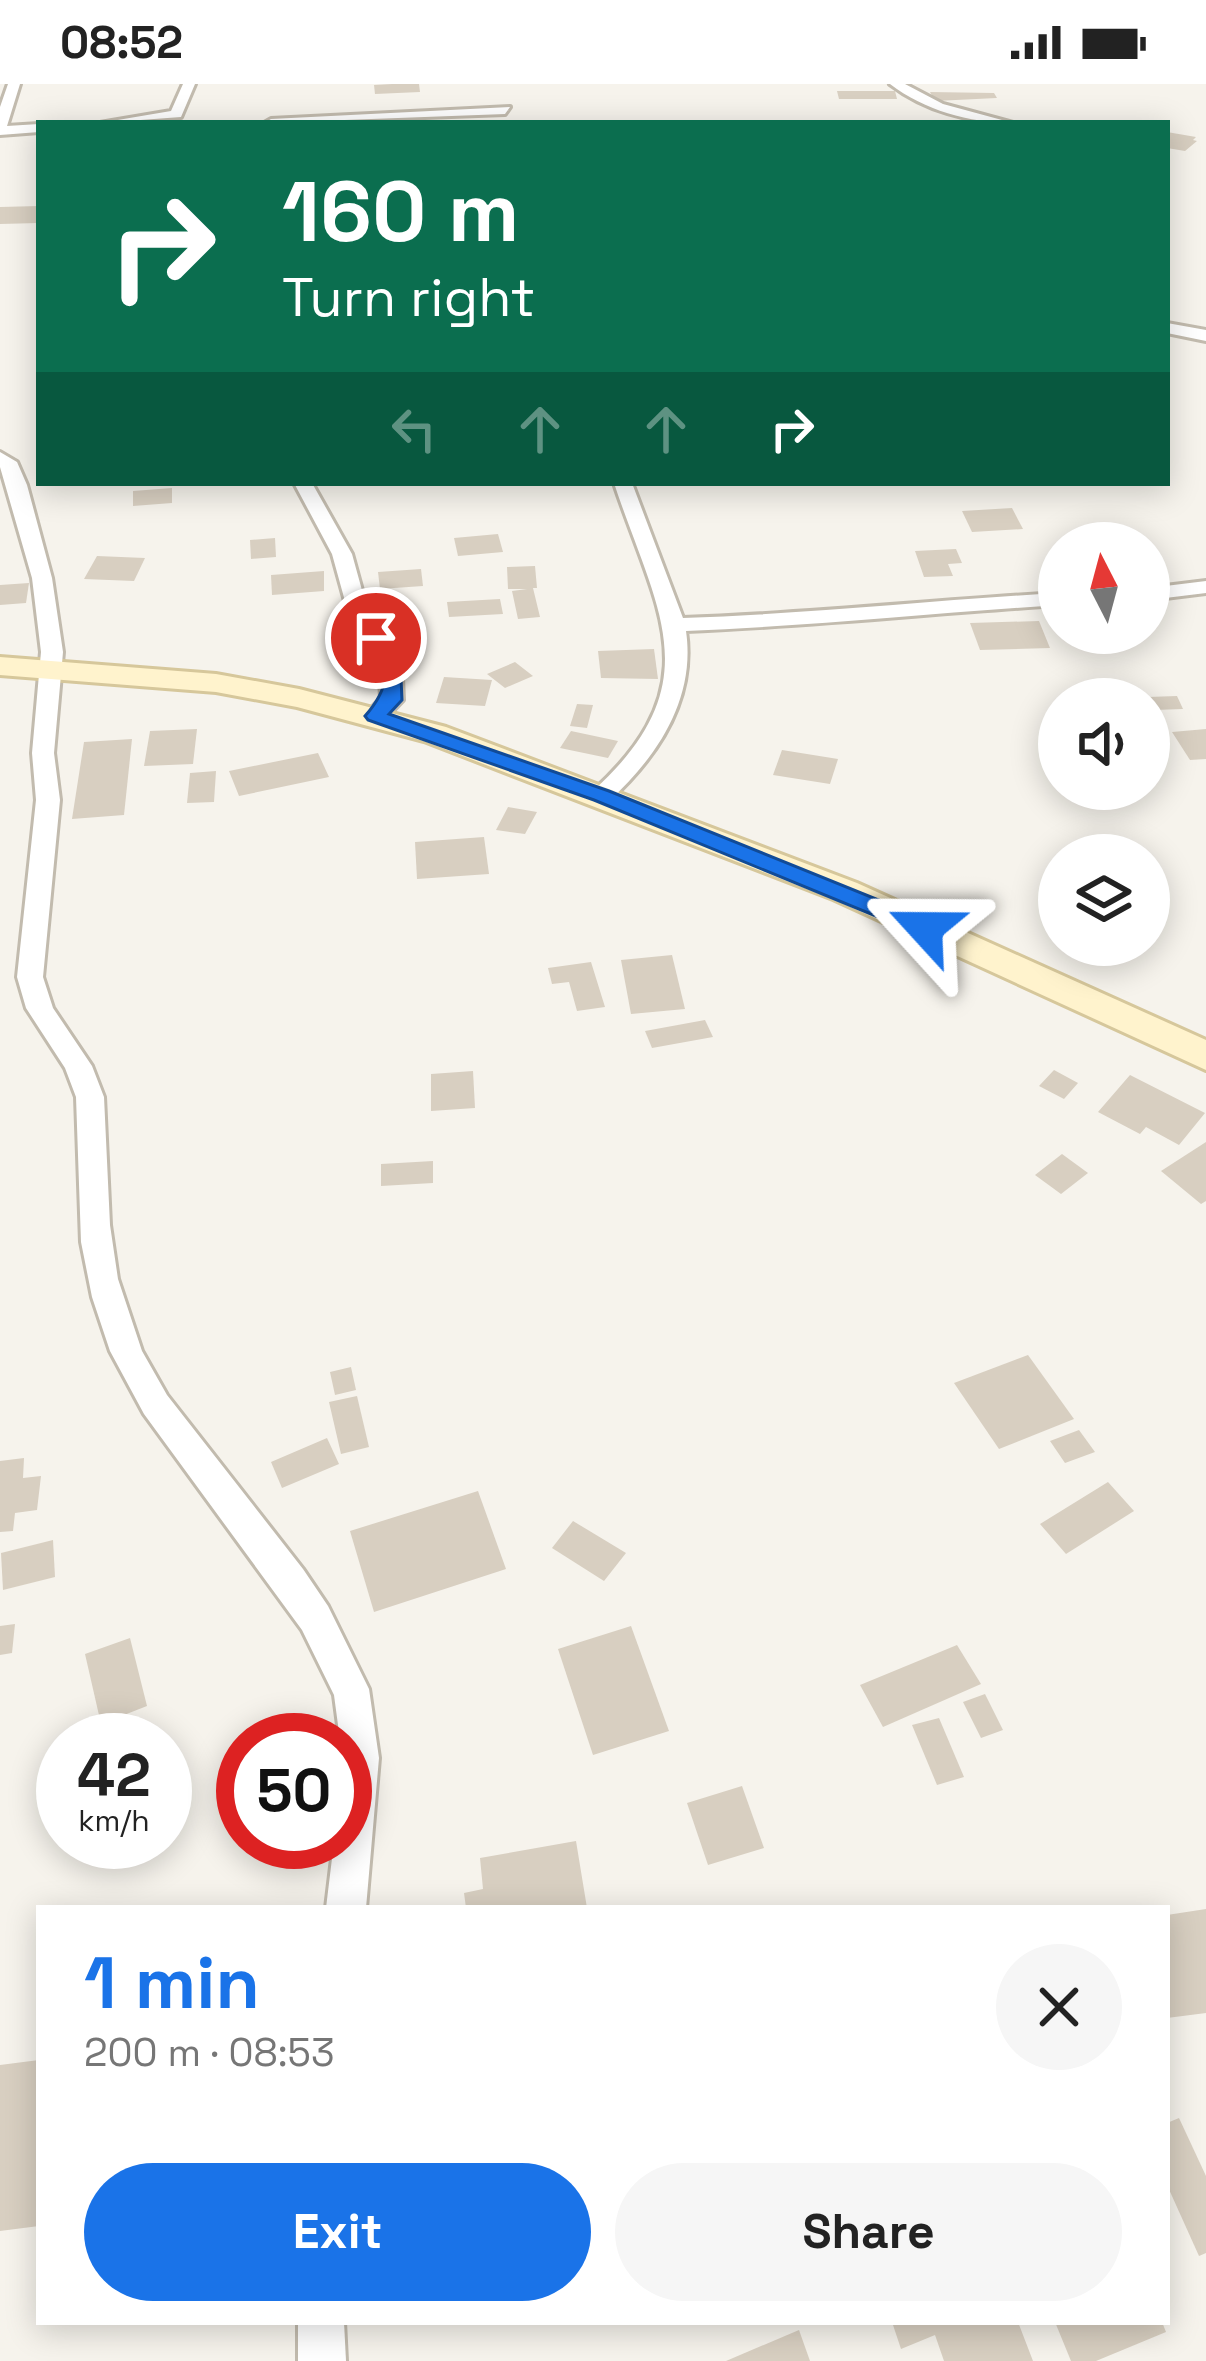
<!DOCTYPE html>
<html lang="en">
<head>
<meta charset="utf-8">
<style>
	body { margin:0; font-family:"Space Grotesk",sans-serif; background:#f6f6f6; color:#222; height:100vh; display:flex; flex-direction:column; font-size:45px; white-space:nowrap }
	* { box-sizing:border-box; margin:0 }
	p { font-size:39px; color:#767676 }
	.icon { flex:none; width:66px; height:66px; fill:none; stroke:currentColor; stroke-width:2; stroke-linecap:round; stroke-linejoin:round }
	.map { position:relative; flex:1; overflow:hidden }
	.details { position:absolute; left:36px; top:1821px; width:1134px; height:420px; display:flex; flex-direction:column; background:#fff; border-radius:0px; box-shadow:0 6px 30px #0003 }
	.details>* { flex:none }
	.banner { position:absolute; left:36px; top:36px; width:1134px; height:366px; border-radius:0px; box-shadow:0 6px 30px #0003; background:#0b6e4f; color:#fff; overflow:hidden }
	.needle { width:78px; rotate:354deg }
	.controls { position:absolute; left:1038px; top:438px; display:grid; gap:24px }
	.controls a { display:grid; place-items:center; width:132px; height:132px; border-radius:50%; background:#fff; box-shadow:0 6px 30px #0003; font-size:60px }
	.speed { position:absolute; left:36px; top:1629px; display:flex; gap:24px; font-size:60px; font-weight:700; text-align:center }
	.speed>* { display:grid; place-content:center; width:156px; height:156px; border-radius:50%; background:#fff; box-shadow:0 6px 30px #0003; line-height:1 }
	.speed small { font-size:30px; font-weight:400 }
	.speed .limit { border:18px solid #d22; background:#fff; color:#111 }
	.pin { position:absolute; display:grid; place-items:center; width:102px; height:102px; color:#fff; margin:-51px; border:6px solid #fff; border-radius:50%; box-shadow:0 3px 12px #0007 }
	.me { position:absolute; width:132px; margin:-66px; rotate:294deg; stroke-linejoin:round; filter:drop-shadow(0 0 9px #0008) }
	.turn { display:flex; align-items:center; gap:42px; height:252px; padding:0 48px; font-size:54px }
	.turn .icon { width:156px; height:156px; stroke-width:2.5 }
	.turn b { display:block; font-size:84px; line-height:102px }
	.lanes { display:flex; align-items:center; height:114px; padding:0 48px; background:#0003; justify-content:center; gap:60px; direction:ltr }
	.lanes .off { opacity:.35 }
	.round { display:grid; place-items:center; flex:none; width:126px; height:126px; border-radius:63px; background:#f6f6f6 }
	.summary { display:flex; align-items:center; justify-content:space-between; height:204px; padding:0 48px }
	h1 { font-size:72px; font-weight:800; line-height:90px; color:#1a73e8 }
	.cta { display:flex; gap:24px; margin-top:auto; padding:24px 48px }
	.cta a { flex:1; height:138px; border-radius:72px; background:#1a73e8; color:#fff; font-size:48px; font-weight:800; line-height:138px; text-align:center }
	.cta a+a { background:#f6f6f6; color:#222 }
	.status { display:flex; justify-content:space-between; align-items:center; height:84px; padding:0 60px; background:#fff; direction:ltr }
	.status svg { height:33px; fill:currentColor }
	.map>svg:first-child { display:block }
</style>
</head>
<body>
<div class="status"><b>08:52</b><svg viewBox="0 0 49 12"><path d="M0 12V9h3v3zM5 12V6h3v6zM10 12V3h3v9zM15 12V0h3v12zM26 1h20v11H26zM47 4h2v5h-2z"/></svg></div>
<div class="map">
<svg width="1206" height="2277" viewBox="0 0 1206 2277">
	<rect width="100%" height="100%" fill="#f6f3ec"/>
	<!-- building -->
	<g fill="#d8cfc1">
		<path d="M392,0h27l1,8 -45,2 -1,-9z"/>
		<path d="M837,7h58l2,8h-58z"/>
		<path d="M930,8l64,1 3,5 -62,3z"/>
		<path d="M1167,48l29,5 -3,3 4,1 -12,10 -18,-3z"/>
		<path d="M39,122v17l-39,1v-17z"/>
		<path d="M172,404v15l-39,3v-15z"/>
		<path d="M1012,424l11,21 -51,3 -10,-21z"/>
		<path d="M498,450l5,18 -45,4 -4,-18z"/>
		<path d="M275,454l1,19 -25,2 -1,-19z"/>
		<path d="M956,465l6,14 -14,1 5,12 -29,1 -9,-26z"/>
		<path d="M97,472l48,2 -11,23 -50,-2z"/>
		<path d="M535,482l2,22h-4l7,29 -22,2 -6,-28 15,-2h-19l-1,-22z"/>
		<path d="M421,485l2,17 -43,3 -2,-17z"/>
		<path d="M324,487v20l-52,4 -1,-20z"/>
		<path d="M29,499l-3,20 -26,2v-20z"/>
		<path d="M500,515l3,15 -54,3 -2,-15z"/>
		<path d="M1039,537l11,27 -70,2 -10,-27z"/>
		<path d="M654,565l4,30 -57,-1 -3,-27z"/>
		<path d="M515,578l18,14 -28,12 -18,-14z"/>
		<path d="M444,593l48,3 -7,26 -49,-3z"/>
		<path d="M1177,612l6,13 -29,1 -6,-13z"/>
		<path d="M577,620l16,1 -6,23 -17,-2z"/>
		<path d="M197,645l-4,35 -49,2 6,-35z"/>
		<path d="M1206,645v30l-16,1 -18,-28z"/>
		<path d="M571,647l47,10 -10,17 -48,-10z"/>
		<path d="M132,655l-8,76 -52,4 12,-77z"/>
		<path d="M782,666l56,9 -8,25 -57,-9z"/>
		<path d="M318,669l11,24 -90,19 -10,-25z"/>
		<path d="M216,687l-2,31 -27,1 3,-30z"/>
		<path d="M508,723l29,5 -12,22 -29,-4z"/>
		<path d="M484,753l5,37 -72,5 -2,-37z"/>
		<path d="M672,871l13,54 -54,5 -10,-54z"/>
		<path d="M591,878l14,45 -28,4 -8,-29 -17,2 -4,-16z"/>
		<path d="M705,936l8,17 -61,11 -7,-17z"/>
		<path d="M1054,986l24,13 -14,16 -25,-13z"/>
		<path d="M473,987l2,37 -44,3v-37z"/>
		<path d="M1130,991l75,38 -26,32 -33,-18 -6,7 -42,-22z"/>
		<path d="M1206,1058v59l-5,3 -40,-33z"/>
		<path d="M1062,1070l26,19 -27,21 -26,-19z"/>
		<path d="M433,1077v22l-52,3v-22z"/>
		<path d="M1028,1271l46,64 -75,30 -45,-66z"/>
		<path d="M351,1283l5,23 -21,5 -5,-23z"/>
		<path d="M357,1312l12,51 -28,7 -12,-52z"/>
		<path d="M1079,1346l16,22 -30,11 -15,-22z"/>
		<path d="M327,1354l12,26 -57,24 -11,-26z"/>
		<path d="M24,1374l-1,20 18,-2 -4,34 -22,3 -2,18 -13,1v-71z"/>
		<path d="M1108,1398l26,29 -68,43 -26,-30z"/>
		<path d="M478,1407l28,78 -132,43 -24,-81z"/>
		<path d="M573,1437l53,32 -22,28 -52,-33z"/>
		<path d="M53,1456l2,37 -52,13 -2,-37z"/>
		<path d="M15,1540l-3,29 -12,2v-29z"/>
		<path d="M631,1542l38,105 -76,24 -35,-106z"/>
		<path d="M130,1554l17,68 -46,18 -16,-70z"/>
		<path d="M957,1561l24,39 -98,43 -23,-42z"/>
		<path d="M985,1610l18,36 -22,8 -18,-36z"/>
		<path d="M939,1634l25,59 -27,8 -25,-60z"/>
		<path d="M742,1702l22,62 -56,17 -21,-62z"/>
		<path d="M576,1757l11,67h-121l-2,-15 19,-4 -3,-31z"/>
		<path d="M1206,1825v104l-39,5v-103z"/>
		<path d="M39,1976v166l-39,5v-166z"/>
		<path d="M1179,2034l27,58v77l-7,3 -32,-71v-62z"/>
		<path d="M892,2238h126l15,39h-89l-9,-26 -34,14z"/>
		<path d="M1055,2238h107l4,10 -70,29h-25z"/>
		<path d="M799,2246l11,31h-84z"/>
	</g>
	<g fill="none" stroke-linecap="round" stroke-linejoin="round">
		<!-- street casing -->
		<g stroke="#c2bbae" stroke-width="6">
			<g id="street">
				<path d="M8,0h12l-13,42 32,-2v8l-39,3v-28z"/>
				<path d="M183,0h12l-14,33 -81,6 71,-12z"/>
				<path d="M890,0h15l38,20 70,19c-44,0 -89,-13 -123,-39z"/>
				<path d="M510,23l-5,7 -241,9 7,-4z"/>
				<path d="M1167,239l39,7v11l-39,-8z"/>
				<path d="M0,368l17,10 10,23 25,93 11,74 -9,101 6,47 -17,177 10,31 39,58 12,31 6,128 8,54 24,72 25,44 136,174 25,37 41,83 10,69 -13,150h-40l8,-66h11v-102h-5l-6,-45 -32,-65 -158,-216 -34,-63 -18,-54 -11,-55 -5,-145 -11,-29 -39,-60 -9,-31 19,-177 -4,-47 9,-101 -9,-74 -32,-111z"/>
				<path d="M294,399h18l40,71 16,58 33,45 2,43 -20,21h-16l-3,-5 17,-18 -2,-41 -31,-45 -16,-58z"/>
				<path d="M614,399h18l51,135c126,-4 250,-18 376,-25v12c-125,8 -248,21 -373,26 10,68 -29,126 -77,170h-16v-10c120,-109 63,-181 21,-308z"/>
				<path d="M1206,497v12l-57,7v-12z"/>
				<path d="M298,2238h46l2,39h-48z"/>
			</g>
		</g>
		<!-- secondary casing -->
		<g stroke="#d6c79b" stroke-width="6">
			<path id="secondary" d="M0,573l216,17 83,15 147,38 411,156 349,157v30l-373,-171 -409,-158 -127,-34 -81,-15 -216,-17z"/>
		</g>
		<!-- street -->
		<use href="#street" fill="#fff" fill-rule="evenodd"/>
		<!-- secondary -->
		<use href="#secondary" fill="#fff3cd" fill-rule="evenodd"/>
	</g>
	<!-- route -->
	<path fill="#1a73e8" stroke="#114b97" stroke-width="3" d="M369,550h13l18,22 2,44 -13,14 220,77 324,131 4,6 -4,5h-16l-323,-133 -226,-80 -3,-4c26,-30 25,-45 1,-78z"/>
</svg>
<div class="controls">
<a><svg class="needle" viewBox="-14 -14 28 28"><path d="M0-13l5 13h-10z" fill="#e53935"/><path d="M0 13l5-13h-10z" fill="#767676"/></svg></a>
<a><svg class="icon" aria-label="sound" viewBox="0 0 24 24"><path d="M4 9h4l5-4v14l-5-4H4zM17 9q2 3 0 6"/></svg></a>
<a><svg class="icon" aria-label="layers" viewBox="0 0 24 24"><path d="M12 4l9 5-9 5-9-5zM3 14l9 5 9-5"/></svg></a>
</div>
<div class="speed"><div>42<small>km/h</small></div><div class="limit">50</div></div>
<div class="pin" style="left:376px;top:554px;background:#d93025"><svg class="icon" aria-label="arrive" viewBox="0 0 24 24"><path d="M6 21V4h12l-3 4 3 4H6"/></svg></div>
<svg class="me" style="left:925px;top:844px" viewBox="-20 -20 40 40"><path d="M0-17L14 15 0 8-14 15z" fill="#1a73e8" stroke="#fff" stroke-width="4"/></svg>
<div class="banner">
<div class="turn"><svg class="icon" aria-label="right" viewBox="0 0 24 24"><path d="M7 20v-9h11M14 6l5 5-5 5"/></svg><div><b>160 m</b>Turn right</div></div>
<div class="lanes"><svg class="icon off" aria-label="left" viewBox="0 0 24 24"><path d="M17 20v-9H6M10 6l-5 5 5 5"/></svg><svg class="icon off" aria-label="ahead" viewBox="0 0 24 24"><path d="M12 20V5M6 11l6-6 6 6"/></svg><svg class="icon off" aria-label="ahead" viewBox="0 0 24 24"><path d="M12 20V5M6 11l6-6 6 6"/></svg><svg class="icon" aria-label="right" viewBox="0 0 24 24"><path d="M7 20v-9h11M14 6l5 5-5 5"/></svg></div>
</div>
<section class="details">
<div class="summary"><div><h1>1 min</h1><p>200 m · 08:53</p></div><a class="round"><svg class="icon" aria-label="close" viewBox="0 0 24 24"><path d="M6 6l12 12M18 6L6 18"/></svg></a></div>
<div class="cta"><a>Exit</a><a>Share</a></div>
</section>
</div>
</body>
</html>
